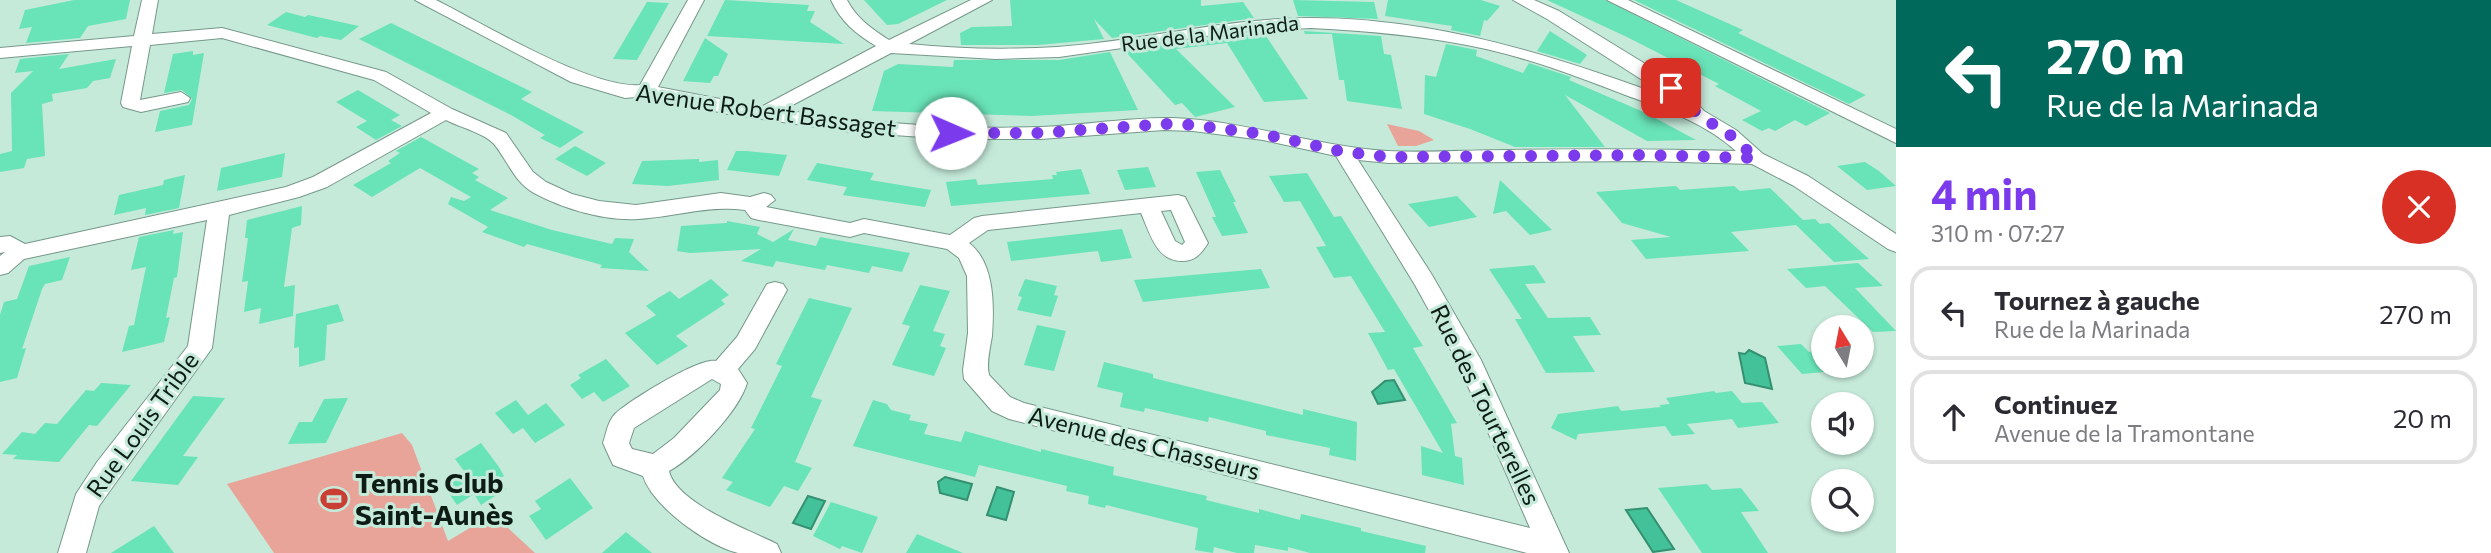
<!DOCTYPE html>
<html lang="fr">
<head>
<meta charset="utf-8">
<style>
	body { margin:0; font-family:Commissioner,sans-serif; background:#f7f7f7; color:#2b2b33; height:100vh; display:flex; flex-direction:column; font-size:26px; white-space:nowrap }
	* { box-sizing:border-box; margin:0 }
	p { font-size:23px; color:#7c7c81 }
	.icon { flex:none; width:38px; height:38px; fill:none; stroke:currentColor; stroke-width:2; stroke-linecap:round; stroke-linejoin:round }
	.map { position:relative; flex:1; overflow:hidden }
	.panel { display:flex; flex-direction:column; background:#fff; width:595px }
	.panel>* { flex:none }
	.top-card { background:#00695c; color:#fff; overflow:hidden }
	.needle { width:46px; rotate:350deg }
	.tools { position:absolute; left:1811px; top:315px; display:grid; gap:14px }
	.tools a { display:grid; place-items:center; width:63px; height:63px; border-radius:50%; background:#fff; box-shadow:0 2px 5px #0004; font-size:35px }
	.pin { position:absolute; display:grid; place-items:center; width:60px; height:60px; color:#fff; margin:-30px; border-radius:14px; box-shadow:0 4px 10px #0006 }
	.me { position:absolute; width:77px; margin:-38px; rotate:91deg; stroke-linejoin:round; filter:drop-shadow(0 0 5px #0008) }
	.turn { display:flex; align-items:center; gap:24px; height:147px; padding:0 35px; font-size:32px }
	.turn .icon { width:91px; height:91px; stroke-width:2.5 }
	.turn b { display:block; font-size:49px; line-height:60px }
	.round { display:grid; place-items:center; flex:none; width:74px; height:74px; border-radius:37px; background:#f7f7f7 }
	.head { display:flex; align-items:center; justify-content:space-between; height:119px; padding:0 35px }
	h1 { font-size:42px; font-weight:700; line-height:52px; color:#7c3aed }
	ul { padding:0; list-style:none }
	li { display:flex; align-items:center; gap:21px; height:94px; margin:0 14px 10px; padding:0 21px; border:4px solid #e1e1e2; border-radius:21px }
	li div { flex:1 }
	li b { display:block; font-size:26px }
	li em { font-style:normal }
	main { display:flex; flex:1; min-height:0 }
	.map>svg:first-child { display:block }
</style>
</head>
<body>
<main>
<div class="map">
<svg width="1896" height="553" viewBox="0 0 1896 553">
	<rect width="100%" height="100%" fill="#c5eada"/>
	<!-- green -->
	<g fill="#e9a49a">
		<path d="M1387,124l32,7 15,9 -18,6h-18z"/>
		<path d="M402,433l10,12 36,96 45,-27 42,39h-261l-47,-69z"/>
	</g>
	<!-- water -->
	<g fill="#43c198" stroke="#339071" stroke-width="2">
		<path d="M1749,350l16,8 7,31 -27,-6 -6,-30 6,1z"/>
		<path d="M1394,380l11,20 -27,4 -6,-12 13,-11z"/>
		<path d="M945,477l27,7 -5,16 -27,-7 -2,-11z"/>
		<path d="M997,487l17,5 -8,28 -19,-5z"/>
		<path d="M808,496l17,5 -14,28 -18,-6z"/>
		<path d="M1647,508l27,41 -21,3 -27,-42z"/>
	</g>
	<!-- building -->
	<g fill="#69e3b8">
		<path d="M74,0h56l-4,19 -38,7 -8,12 -54,5 6,-16 -13,2 6,-19z"/>
		<path d="M725,0l84,5 -2,6h8l-5,11 34,22 -137,-8z"/>
		<path d="M864,0h83l-49,24 -11,1z"/>
		<path d="M1010,0h191v6l42,-4 11,16 -142,20 -18,-19 10,20 -66,6h-77l-1,-12 12,-6 40,-1z"/>
		<path d="M1293,0l81,2 4,17 -80,-3z"/>
		<path d="M1388,0h93l19,6 -13,15 -3,-1 -4,16 -29,-6 1,-4 -67,-10z"/>
		<path d="M1547,0h58l225,113 -24,13 -11,-6 -20,11 -6,-3 -7,3 -20,-11 19,-9 -46,-25 4,-2 -92,-47z"/>
		<path d="M1634,0h42l67,30 -5,3 128,62 -17,9z"/>
		<path d="M647,2l22,1 -32,57 -24,-1z"/>
		<path d="M286,12l19,5 3,-2 51,11 -18,14 -21,-4 -3,2 -50,-13z"/>
		<path d="M391,23l141,69 -11,7 63,33 -24,16 -20,-10 5,-3 -34,-20 -152,-76z"/>
		<path d="M1304,31l77,5 3,18 7,1 11,54 -55,-8 -3,-21h-5l-7,-46h-27z"/>
		<path d="M1550,31l37,24 -7,9 -43,-13z"/>
		<path d="M1264,33l44,66 -44,3 -37,-59 -51,6 59,58 -40,10 -13,-14 -7,2 -51,-55z"/>
		<path d="M705,38l23,16 -10,22h-4l-4,7 -27,-2z"/>
		<path d="M1446,44l31,6 -1,6 47,17 6,-10 42,14 -2,3 77,33 50,27 -49,1 -82,-46 40,52h-90l-45,-18 -46,-15 1,-39 11,2z"/>
		<path d="M193,51v4l11,-2 -12,72 -37,7 5,-21 29,-6 3,-6 -10,-9 -18,3 9,-39z"/>
		<path d="M1110,52l28,58 -107,6 -159,-5 12,-40 14,-7 55,3 1,-7h105z"/>
		<path d="M69,54l-10,15 57,-10 -6,19 -17,3 -6,7 -35,6 1,7 -11,3 3,52 -18,3 -3,9 -24,4v-18l12,-3 -1,-58 22,-22 -18,2 5,-14z"/>
		<path d="M358,90l42,25 -9,5 11,6 -26,14 -20,-13 11,-6 -31,-19z"/>
		<path d="M421,137l58,32 -7,4 7,4 -4,3 33,18 -18,12 62,20 60,14 3,-6 19,1 -5,13 20,19 -49,-3 2,-3 -75,-21 -3,3 -42,-15 6,-5 -40,-23 3,-7 13,4 7,-4 -51,-29 -48,29 -19,-12 38,-22 -3,-2 12,-8 -4,-2z"/>
		<path d="M575,146l31,17 -19,13 -32,-17z"/>
		<path d="M736,151h10l41,4 -8,21 -52,-6z"/>
		<path d="M285,153l-3,24 -65,14 4,-23z"/>
		<path d="M699,159v3l19,-2 1,20 -51,6 -36,-2 10,-23z"/>
		<path d="M1865,162l14,9 17,15 -29,4 -30,-24z"/>
		<path d="M817,163l57,10 -4,7 61,10 -6,17 -82,-12 4,-8 -40,-7z"/>
		<path d="M1148,167l8,20 -31,3 -8,-20z"/>
		<path d="M1081,169l9,25 -139,12 -5,-24 30,-3 2,6 75,-6 -1,-4h5l-1,-3z"/>
		<path d="M1220,170l16,32h-3l15,31 -26,3 -10,-19h4l-20,-45z"/>
		<path d="M1307,173l27,44 7,-1 82,130 -10,2 44,75 -6,1 4,32 7,2 2,27 -42,-10 -1,-29 22,7 -49,-84 -6,1 -20,-37 17,-1 -34,-56 -17,2 -18,-31 10,-1 -26,-45 -16,1 -15,-26z"/>
		<path d="M185,175l-6,33 -34,7 1,-7 -32,7 5,-20 44,-10 1,-5z"/>
		<path d="M1500,180l52,50 -22,5 -24,-24 -13,3z"/>
		<path d="M1676,186l4,4 54,-4 6,5 30,-3 33,32 12,-1 5,5 9,-1 40,36 -35,3 -38,-37 -65,7 18,19 -103,8 -15,-19 40,-3 -49,-14 -26,-31z"/>
		<path d="M1457,196l20,21 -48,10 -21,-23z"/>
		<path d="M302,206l-1,19 -9,3 -8,59 11,-2 -2,31 -34,8 2,-16 -17,4 4,-31 -6,1 6,-44h-3l2,-18z"/>
		<path d="M727,221l33,6 -3,7 16,8 21,-13 -6,11 28,6 4,-9 90,16 -8,19 -30,-6 -3,7 -42,-8 -2,5 -49,-9 -3,6 -32,-6 20,-12 -71,4 -13,-2 4,-25 46,-3z"/>
		<path d="M1122,229l10,29 -31,4 -3,-11 -87,10 -4,-19z"/>
		<path d="M174,230l-1,4 10,-2 -6,45 -3,1 -8,40 4,-1 -6,25 -42,10 7,-26 5,-1 12,-58 -15,3 8,-33z"/>
		<path d="M70,257l-8,23 -17,4 -3,5 -20,60 4,-1 -9,30 -17,4v-67l4,-13 13,-3 12,-33z"/>
		<path d="M1858,263l25,23 -28,2 41,43 -23,1 -48,-46 -19,2 -19,-19z"/>
		<path d="M1534,265l12,18 -21,1 23,34 42,-1 11,18 -28,1 22,36 -49,1 -31,-54h7l-33,-50z"/>
		<path d="M1261,269l9,19 -127,14 -9,-22z"/>
		<path d="M711,279l18,16 -8,5 4,4 -49,32 12,10 -31,19 -32,-32 31,-18 -10,-9 12,-8 12,-7 9,8z"/>
		<path d="M1025,279l32,7 -3,9 4,1 -7,21 -34,-7 5,-13 -4,-1z"/>
		<path d="M920,285l30,6 -17,40 12,3 -5,12 6,2 -12,28 -42,-11 18,-39 -8,-2z"/>
		<path d="M809,298l43,10 -41,89 11,3 -27,62 17,6 -14,23 -14,-5 -14,21 -44,-17 7,-8 -11,-4 33,-49 -4,-1 31,-62 -6,-2z"/>
		<path d="M338,304l6,17 -17,4 -2,35 -26,7v-20l-5,1 2,-34z"/>
		<path d="M1037,325l29,6 -12,40 -30,-6z"/>
		<path d="M1801,344l8,8 15,-2v22l-22,2 -25,-28z"/>
		<path d="M606,359l24,27 -27,16 -9,-10 -12,7 -12,-14 11,-7 -3,-3z"/>
		<path d="M1104,362l49,12v4l150,37v-6l54,13 -1,39 -27,-6 1,-7 -64,-13v-4l-57,-14 -1,5 -63,-14 -1,4 -24,-5 3,-14 -26,-6z"/>
		<path d="M101,383l30,2 -34,41 -8,-1 -30,37 -46,-3 4,-4 -15,-1 20,-22 13,2 10,-11 12,1 29,-34 8,1z"/>
		<path d="M1714,391l2,2 16,-2 10,12 20,-1 17,21 -41,5 -6,-9 -45,5 8,10 -23,2 -7,-10 -87,8 -2,6 -25,-12 7,-14 60,-8 3,5 40,-4 -2,-2 11,-1 -4,-6z"/>
		<path d="M193,396l32,2 -42,58 15,1 -20,28 -47,-4z"/>
		<path d="M348,398l-22,45 -38,1 11,-22h13l12,-23z"/>
		<path d="M516,400l12,15 18,-12 19,22 -30,18 -12,-15 -10,6 -18,-21z"/>
		<path d="M873,400l14,4 4,6 20,5 -2,5 19,4 -4,10 37,8 4,-11 76,21v-3l73,18 -1,8 94,21 -1,4 53,13v-4l41,11 1,-6 60,14v3l65,15 -1,7h-115l-22,-6v4l-33,-6 -1,8h-17l-23,-6 -1,6 -18,-3 3,-22 -92,-23 -1,3 -17,-4 1,-8 -23,-5 1,-5 -88,-21 -4,12 -122,-31z"/>
		<path d="M481,443l18,24 5,9 -6,3 8,10 -25,16 -7,-11 -17,11 -14,-20 21,-14 -9,-12z"/>
		<path d="M570,478l23,30 -47,32 -17,-24 12,-7 -6,-8z"/>
		<path d="M1707,484l5,6 29,-2 18,23 -18,1 27,41h-66l-44,-65z"/>
		<path d="M831,502l47,15 -16,36 -20,-7 -2,3 -27,-13z"/>
		<path d="M154,526l20,27h-63z"/>
		<path d="M626,532l26,21h-50z"/>
		<path d="M917,534l46,19h-57z"/>
	</g>
	<g fill="none" stroke-linecap="round" stroke-linejoin="round">
		<!-- minor casing -->
		<g stroke="#76988a" stroke-width="2">
			<g id="minor">
				<path d="M142,0h16l-6,34 70,-6 164,44 66,37 54,24 27,39 13,10 26,12 27,7 37,4 85,-12 29,4 14,-4 7,2 4,5 -9,7 84,16 14,-4 86,16 24,-17 8,-2 196,-21 7,2 23,46c-7,11 -13,18 -26,18 -26,0 -32,-28 -41,-48l-153,17 -19,13c26,20 25,63 23,93 -2,13 -6,27 -3,39l21,22 14,6 506,125 -73,-167 -42,-76 -79,-129 -73,-16 -70,-9 -29,-1 -123,9h-90l-100,-7 -123,-18 -81,-18 -22,2 -54,-16 -156,-82h21c48,24 155,89 204,85l48,-85h16l-46,87 103,20 115,-61c-20,-12 -35,-24 -45,-46h16c10,19 25,29 42,40l82,-40h21l-83,44c49,5 99,6 148,3 85,-6 168,-29 254,-29 126,0 244,38 361,81l-125,-80 -34,-19h21l25,11 119,73 26,27 32,19 27,24 45,22 88,58v18l-8,-3 -94,-63 -42,-22 -108,-3 -255,2 -31,-3 74,115 49,85 88,193h-42l-518,-134 -17,-8 -28,-32 -1,-9 5,-37 -1,-57 -8,-18 -12,-9 -83,-16 -14,4 -91,-17 -8,-2 -6,-8c-37,-5 -71,7 -107,9 -34,2 -74,-10 -104,-26 -20,-11 -26,-32 -40,-49 -10,-11 -35,-17 -48,-24l-119,67 -28,10 -70,18 -17,133 -113,158 -13,47h-28l18,-59 21,-32 91,-116 19,-126 -183,39 -16,14 -8,2v-19l5,-4 -5,1v-16l10,-1 15,8 261,-57 27,-10 118,-64 -57,-33 -152,-42 -72,7 -10,55 41,-8 9,6 -2,4 -47,10 -18,-5 -2,-4 11,-57 -132,12v-10l134,-12zM1311,28c59,3 117,8 175,21 49,11 95,29 142,47 39,14 77,27 108,55 -75,-2 -151,-2 -227,-1 -40,0 -82,3 -122,1 -72,-5 -141,-30 -214,-33 -43,-1 -88,7 -132,9 -86,3 -172,-4 -258,-17l108,-57 105,6 63,-2 175,-25zM1171,210l14,32 -3,3 -7,-4 -14,-30z"/>
				<path d="M1607,0h21l268,129v14z"/>
				<path d="M775,282l8,2 4,6 -32,59 -17,20 9,14c-8,28 -52,74 -78,88 7,32 80,59 108,73l4,9c-13,0 -30,0 -43,0 -31,-8 -85,-46 -95,-77l-30,-11 -10,-22c3,-9 5,-23 13,-30 15,-13 83,-56 100,-52l21,-24 30,-53zM712,379l9,5 -1,6 -46,48 -21,16 -21,-5 -3,-6 5,-15z"/>
			</g>
		</g>
		<!-- minor -->
		<use href="#minor" fill="#fff" fill-rule="evenodd"/>
	</g>
	<g fill="none" stroke-linecap="round" stroke-linejoin="round">
		<!-- route -->
		<path stroke="#7c3aed" stroke-width="12" stroke-dasharray="0 21.6" d="M951,133h90l123,-9 29,1 70,9 81,18 45,5 255,-2 112,3 -27,-24 -29,-18 -29,-28"/>
	</g>
	<!-- icons -->
	<defs>
		<g id="stadium-bare" transform="scale(2.1)"><path d="M0-5a6.5 5 0 1 0 0 10a6.5 5 0 1 0 0-10ZM-3.5-1.8h7v3.6h-7Z" fill="#cb3e33" stroke="#c5eada" stroke-width="2.5" paint-order="stroke"/></g>
	</defs>
	<g fill-rule="evenodd">
		<use href="#stadium-bare" x="334" y="499"/>
	</g>
	<g text-anchor="middle" stroke-width="6" stroke-linejoin="round" paint-order="stroke">
		<!-- far-street labels -->
		<g font-size="21" fill="#0e1c16" stroke="#c5eada">
			<text transform="translate(1210 34) rotate(-7)" y="7">Rue de la Marinada</text>
		</g>
		<!-- street labels -->
		<g font-size="24" fill="#0e1c16" stroke="#c5eada">
			<text transform="translate(766 111) rotate(8)" y="8">Avenue Robert Bassaget</text>
			<text transform="translate(1485 405) rotate(64)" y="8">Rue des Tourterelles</text>
			<text transform="translate(143 425) rotate(-54)" y="8">Rue Louis Trible</text>
			<text transform="translate(1144 444) rotate(14)" y="8">Avenue des Chasseurs</text>
		</g>
		<!-- near-poi labels -->
		<g font-size="28" font-weight="bold" fill="#0e1c16" stroke="#c5eada" text-anchor="start">
			<text x="355" y="493">Tennis Club<tspan x="355" dy="32">Saint-Aunès</tspan></text>
		</g>
	</g>
</svg>
<div class="tools">
<a><svg class="needle" viewBox="-14 -14 28 28"><path d="M0-13l5 13h-10z" fill="#e53935"/><path d="M0 13l5-13h-10z" fill="#7c7c81"/></svg></a>
<a><svg class="icon" aria-label="sound" viewBox="0 0 24 24"><path d="M4 9h4l5-4v14l-5-4H4zM17 9q2 3 0 6"/></svg></a>
<a><svg class="icon" aria-label="search" viewBox="0 0 24 24"><circle cx="10" cy="10" r="6"/><path d="M15 15l6 6"/></svg></a>
</div>
<div class="pin" style="left:1671px;top:88px;background:#d93025"><svg class="icon" aria-label="arrive" viewBox="0 0 24 24"><path d="M6 21V4h12l-3 4 3 4H6"/></svg></div>
<svg class="me" style="left:951px;top:133px" viewBox="-20 -20 40 40"><circle r="19" fill="#fff"/><path d="M0-13L10 11 0 6-10 11z" fill="#7c3aed"/></svg>
</div>
<section class="panel">
<div class="top-card">
<div class="turn"><svg class="icon" aria-label="left" viewBox="0 0 24 24"><path d="M17 20v-9H6M10 6l-5 5 5 5"/></svg><div><b>270 m</b>Rue de la Marinada</div></div>
</div>
<div class="head"><div><h1>4 min</h1><p>310 m · 07:27</p></div><a class="round" style="background:#d93025;color:#fff"><svg class="icon" aria-label="close" viewBox="0 0 24 24"><path d="M6 6l12 12M18 6L6 18"/></svg></a></div>
<ul>
<li><svg class="icon" aria-label="left" viewBox="0 0 24 24"><path d="M17 20v-9H6M10 6l-5 5 5 5"/></svg><div><b>Tournez à gauche</b><p>Rue de la Marinada</p></div><em>270 m</em></li>
<li><svg class="icon" aria-label="ahead" viewBox="0 0 24 24"><path d="M12 20V5M6 11l6-6 6 6"/></svg><div><b>Continuez</b><p>Avenue de la Tramontane</p></div><em>20 m</em></li>
</ul>
</section>
</main>
</body>
</html>
